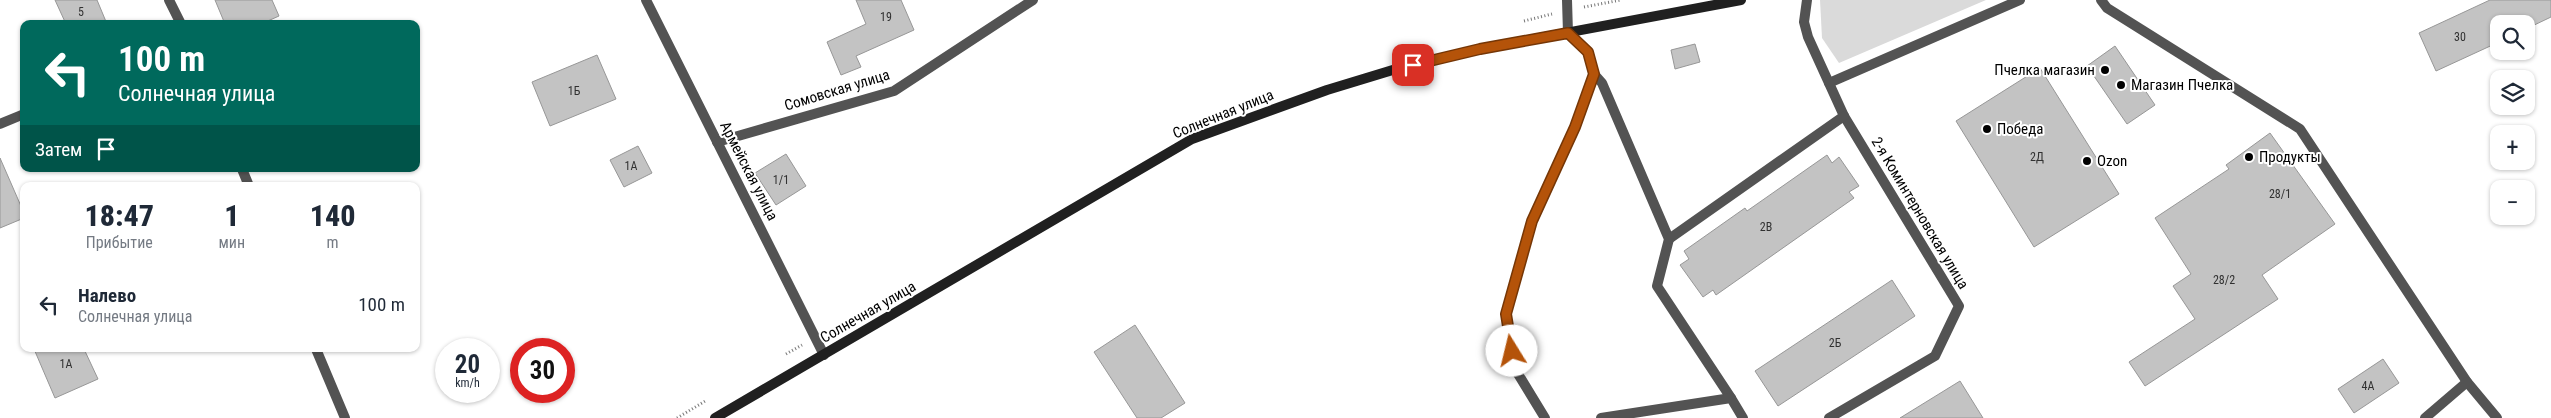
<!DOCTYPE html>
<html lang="ru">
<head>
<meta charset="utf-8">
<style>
	body { margin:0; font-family:"Roboto Condensed",sans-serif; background:#f2f2f3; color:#1f2937; height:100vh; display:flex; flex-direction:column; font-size:19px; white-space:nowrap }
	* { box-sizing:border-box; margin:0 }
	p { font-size:16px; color:#747a83 }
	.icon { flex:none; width:28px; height:28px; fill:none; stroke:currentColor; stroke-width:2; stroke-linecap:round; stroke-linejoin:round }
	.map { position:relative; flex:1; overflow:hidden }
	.side { position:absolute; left:20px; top:182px; width:400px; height:170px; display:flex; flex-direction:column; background:#fff; border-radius:10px; box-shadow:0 1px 4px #0004 }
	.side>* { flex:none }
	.guide { position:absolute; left:20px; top:20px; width:400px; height:152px; border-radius:10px; box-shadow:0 1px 4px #0004; background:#00695c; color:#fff; overflow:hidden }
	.tools { position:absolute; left:2490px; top:15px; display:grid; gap:10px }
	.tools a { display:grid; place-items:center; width:45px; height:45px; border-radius:10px; background:#fff; box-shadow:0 1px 4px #0004; font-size:25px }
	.speed { position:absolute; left:435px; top:338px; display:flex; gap:10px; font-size:25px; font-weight:700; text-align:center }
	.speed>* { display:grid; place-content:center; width:65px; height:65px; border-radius:50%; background:#fff; box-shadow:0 1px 4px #0004; line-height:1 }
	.speed small { font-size:12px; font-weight:400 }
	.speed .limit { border:8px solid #d22; background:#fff; color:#111 }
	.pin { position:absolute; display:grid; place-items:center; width:42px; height:42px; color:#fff; margin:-21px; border-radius:10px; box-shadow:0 2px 8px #0006 }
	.me { position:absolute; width:55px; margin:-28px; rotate:351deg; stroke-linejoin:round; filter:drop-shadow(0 0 4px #0008) }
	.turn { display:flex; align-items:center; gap:18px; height:105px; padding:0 15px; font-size:22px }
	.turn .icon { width:65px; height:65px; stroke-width:2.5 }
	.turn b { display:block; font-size:35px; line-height:42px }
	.then { display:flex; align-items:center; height:48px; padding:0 15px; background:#0003; gap:10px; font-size:19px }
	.eta { display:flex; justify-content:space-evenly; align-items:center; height:85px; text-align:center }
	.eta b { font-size:30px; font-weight:800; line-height:35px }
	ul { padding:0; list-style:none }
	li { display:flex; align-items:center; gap:15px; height:75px; padding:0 15px }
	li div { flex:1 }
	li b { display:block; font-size:19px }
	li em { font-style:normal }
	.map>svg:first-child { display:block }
</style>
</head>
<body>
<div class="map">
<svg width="2551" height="418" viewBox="0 0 2551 418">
	<rect width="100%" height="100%" fill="#fff"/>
	<!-- green -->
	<path fill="#dadada" d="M1820,0h166l-147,63 -17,-25z"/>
	<!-- building -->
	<g fill="#c3c3c3" stroke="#979797">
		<path d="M55,0h42l10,24h-41z"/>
		<path d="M215,0h57l7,16 -18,8h-36z"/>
		<path d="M856,0h45l13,30 -58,26 5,11 -20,8 -14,-33 39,-18z"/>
		<path d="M2490,0h61v17l-25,12v-5h-27v18l-63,29 -17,-38z"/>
		<path d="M1695,44l5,18 -25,7 -4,-19z"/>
		<path d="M2115,46l40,59 -28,19 -40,-58z"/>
		<path d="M597,55l19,44 -66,27 -18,-44z"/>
		<path d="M2040,68l79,126 -85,53 -78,-126z"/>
		<path d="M2270,133l65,91 -73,51 16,24 -133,87 -16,-24 66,-43 -22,-33 18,-12 -36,-56 74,-49 -3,-4z"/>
		<path d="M638,146l14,27 -28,14 -14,-27z"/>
		<path d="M786,154l20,32 -30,19 -21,-32z"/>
		<path d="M1827,155l5,8 7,-6 20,29 -10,6 5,6 -138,97 -3,-5 -10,7 -23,-32 9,-6 -5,-8 61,-43 2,3z"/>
		<path d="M0,158l24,55v5l-24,10z"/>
		<path d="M1892,280l23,36 -137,90 -23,-35z"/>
		<path d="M1135,325l50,78 -24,15h-24l-43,-66z"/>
		<path d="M34,349h50l14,30 -43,19z"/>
		<path d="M2383,359l16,24 -45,30 -16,-24z"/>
		<path d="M1960,381l23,37h-83z"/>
	</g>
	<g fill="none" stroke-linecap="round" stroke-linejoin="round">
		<!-- path -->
		<g stroke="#757575" stroke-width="3" stroke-dasharray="1 2.5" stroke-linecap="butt">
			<path d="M1584,7l37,-7"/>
			<path d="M1524,21l28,-7"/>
			<path d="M786,354l16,-9"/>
			<path d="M677,418l30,-18"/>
		</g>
		<!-- lane -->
		<path stroke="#535353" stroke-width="10" d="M1829,83l191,-83"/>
		<!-- street -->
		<g stroke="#535353" stroke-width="10">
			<path d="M169,0l12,24"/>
			<path d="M646,0l178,355"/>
			<path d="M1807,0l-3,22 4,15 36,79 115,190 -24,50 -106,62"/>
			<path d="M2101,0l6,8 193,121 167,253 30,36"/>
			<path d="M1594,74l8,9 67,156 -12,47 74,112"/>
			<path d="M0,124l24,-10"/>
			<path d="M717,142l177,-51 139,-91"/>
			<path d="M242,169l7,17"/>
			<path d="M1669,239l175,-123"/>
			<path d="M316,349l29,69"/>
			<path d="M1545,418l-30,-49 -9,-55 26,-93 43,-94 19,-53 -6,-22 -20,-19 -1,-33"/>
			<path d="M1601,418l130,-20 12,20"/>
			<path d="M2425,418l42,-36"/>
		</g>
		<!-- secondary -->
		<path stroke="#202020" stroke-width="10" d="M715,418l477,-279 135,-49 69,-21 84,-20 261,-49"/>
	</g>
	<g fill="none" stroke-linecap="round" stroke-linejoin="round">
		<!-- route casing -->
		<g stroke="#753606" stroke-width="12">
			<path id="route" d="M1413,65l67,-16 88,-16 20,19 6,22 -19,53 -43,94 -26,93 6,37"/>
		</g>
		<!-- route -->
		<use href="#route" stroke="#b45309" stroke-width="9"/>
	</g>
	<!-- markers -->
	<g fill="#000" stroke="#fff" stroke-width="2">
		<circle cx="2105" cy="70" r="5"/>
		<circle cx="2121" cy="85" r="5"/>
		<circle cx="1987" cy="129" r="5"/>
		<circle cx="2249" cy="157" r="5"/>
		<circle cx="2087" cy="161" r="5"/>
	</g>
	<g text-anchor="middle" stroke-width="4" stroke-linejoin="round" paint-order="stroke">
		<!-- number labels -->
		<g font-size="12" fill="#313131">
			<text x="81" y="16">5</text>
			<text x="886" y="21">19</text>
			<text x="2460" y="41">30</text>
			<text x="574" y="95">1Б</text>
			<text x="2037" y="161">2Д</text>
			<text x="631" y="170">1А</text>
			<text x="781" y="184">1/1</text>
			<text x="2280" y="198">28/1</text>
			<text x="1766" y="231">2В</text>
			<text x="2224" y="284">28/2</text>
			<text x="1835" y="347">2Б</text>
			<text x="66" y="368">1А</text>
			<text x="2368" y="390">4А</text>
		</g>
		<!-- poi labels -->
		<g font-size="15" fill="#000" stroke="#fff" text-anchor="start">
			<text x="2095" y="75" text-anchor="end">Пчелка магазин</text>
			<text x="2131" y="90">Магазин Пчелка</text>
			<text x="1997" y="134">Победа</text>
			<text x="2259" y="162">Продукты</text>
			<text x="2097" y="166">Ozon</text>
		</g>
		<!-- street labels -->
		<g font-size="15" fill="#000" stroke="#fff">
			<text transform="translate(837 90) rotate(-17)" y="5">Сомовская улица</text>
			<text transform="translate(1223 114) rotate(-22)" y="5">Солнечная улица</text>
			<text transform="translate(749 171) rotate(63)" y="5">Армейская улица</text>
			<text transform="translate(1920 213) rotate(59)" y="5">2-я Коминтерновская улица</text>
			<text transform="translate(868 312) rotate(-30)" y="5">Солнечная улица</text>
		</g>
	</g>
</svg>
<div class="tools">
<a><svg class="icon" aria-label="search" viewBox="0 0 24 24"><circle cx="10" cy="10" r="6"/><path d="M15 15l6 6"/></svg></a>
<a><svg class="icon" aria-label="layers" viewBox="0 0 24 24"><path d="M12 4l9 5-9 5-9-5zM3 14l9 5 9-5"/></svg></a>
<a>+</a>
<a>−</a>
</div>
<div class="speed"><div>20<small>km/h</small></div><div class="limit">30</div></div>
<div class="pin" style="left:1413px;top:65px;background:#d93025"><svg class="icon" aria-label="arrive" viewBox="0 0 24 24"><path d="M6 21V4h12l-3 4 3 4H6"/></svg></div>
<svg class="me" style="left:1512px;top:351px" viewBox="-20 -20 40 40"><circle r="19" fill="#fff"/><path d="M0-13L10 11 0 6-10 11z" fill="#b45309"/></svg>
<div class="guide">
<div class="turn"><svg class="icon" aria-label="left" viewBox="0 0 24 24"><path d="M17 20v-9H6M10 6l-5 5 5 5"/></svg><div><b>100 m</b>Солнечная улица</div></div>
<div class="then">Затем<svg class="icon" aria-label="arrive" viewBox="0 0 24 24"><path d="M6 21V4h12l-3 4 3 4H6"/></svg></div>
</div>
<section class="side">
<div class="eta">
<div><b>18:47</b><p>Прибытие</p></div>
<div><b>1</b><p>мин</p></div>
<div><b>140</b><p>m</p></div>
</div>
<ul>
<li><svg class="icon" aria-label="left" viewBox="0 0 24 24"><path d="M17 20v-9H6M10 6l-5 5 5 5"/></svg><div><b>Налево</b><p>Солнечная улица</p></div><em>100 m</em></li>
</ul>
</section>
</div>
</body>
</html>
